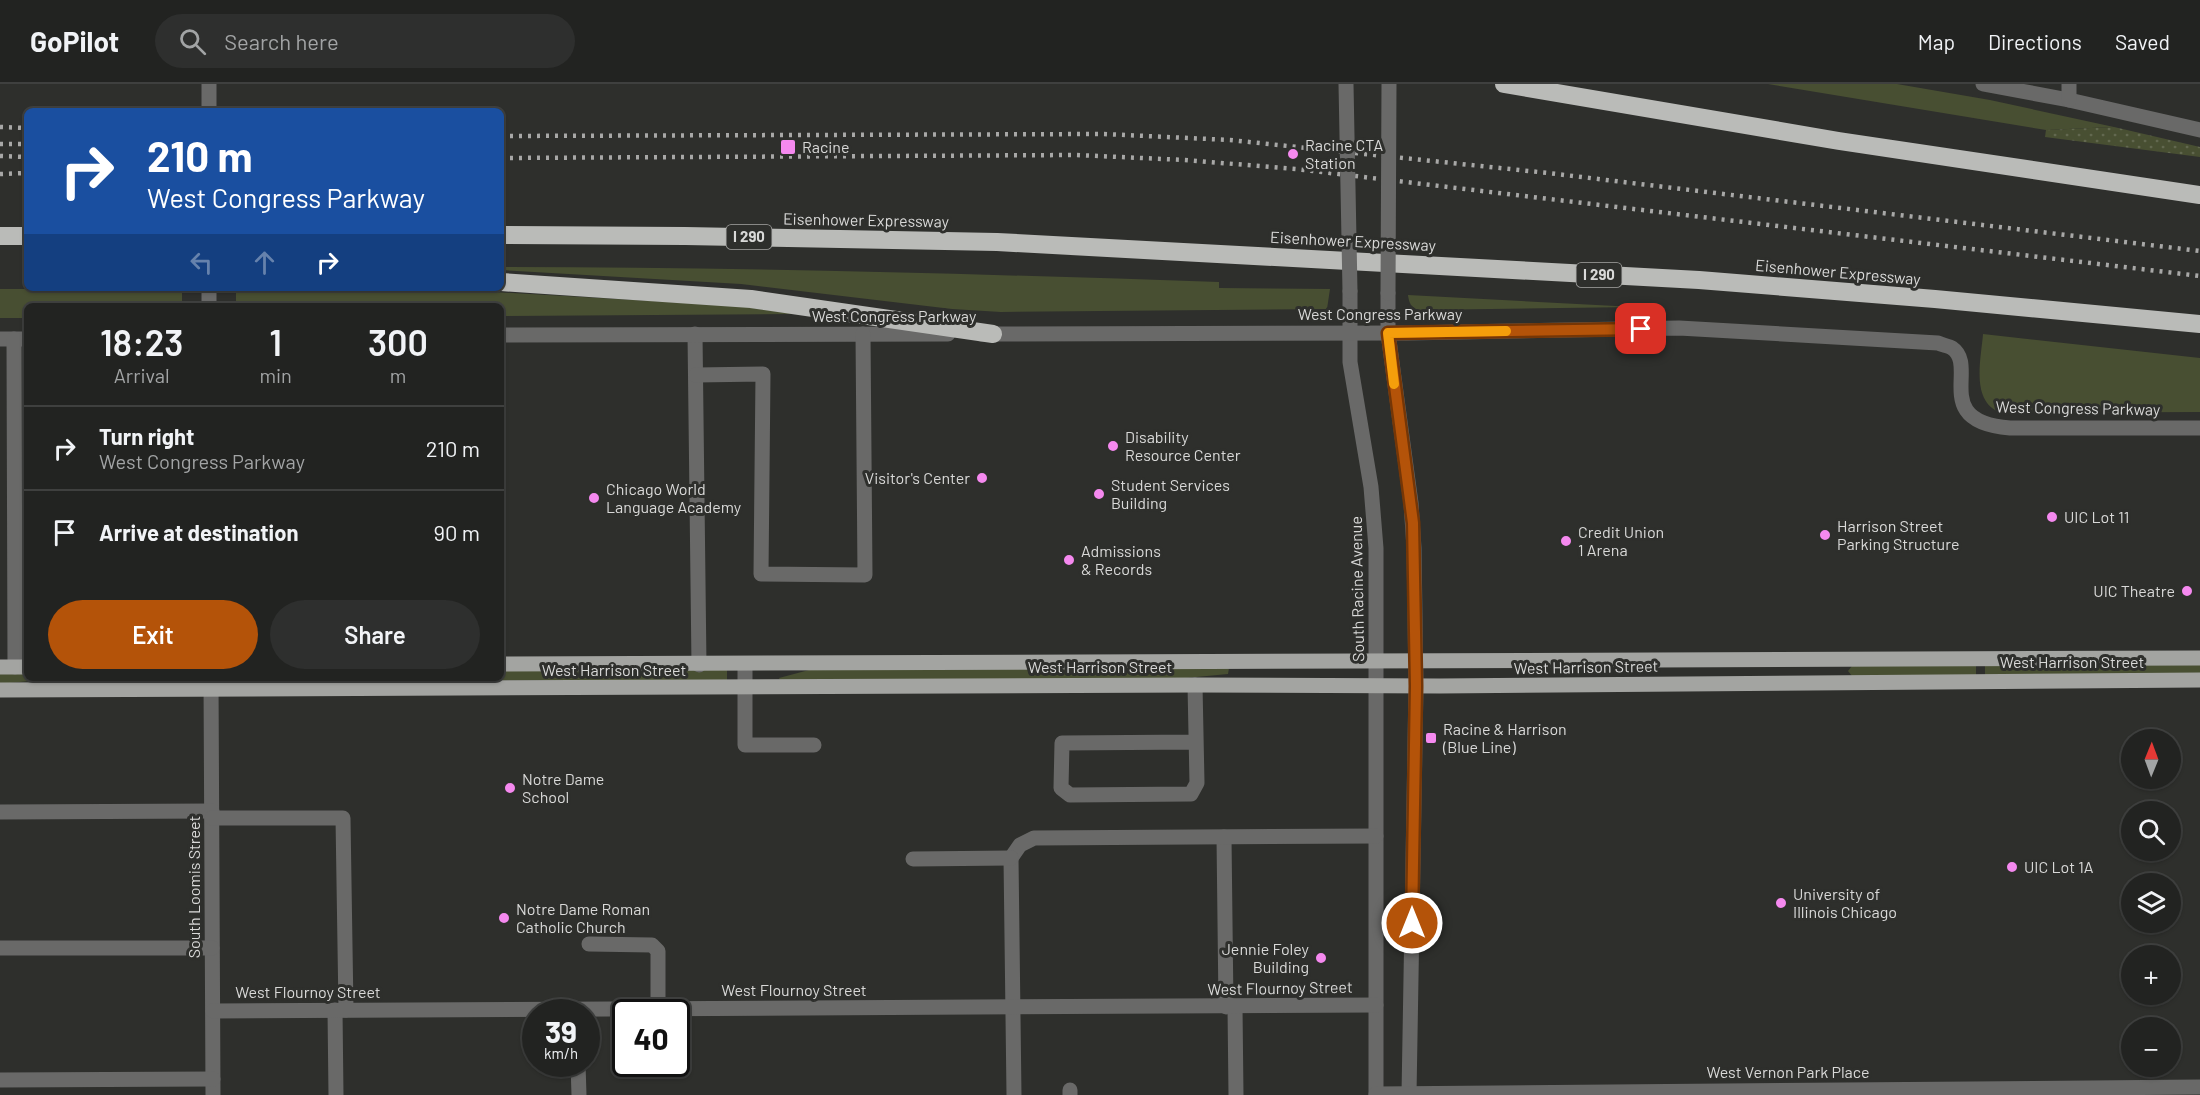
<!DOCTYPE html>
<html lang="en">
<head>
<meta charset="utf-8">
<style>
	body { margin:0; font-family:Barlow,sans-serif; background:#2e2f2e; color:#f1f3f6; height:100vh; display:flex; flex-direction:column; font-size:22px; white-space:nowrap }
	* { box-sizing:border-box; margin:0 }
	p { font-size:20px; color:#a2a4a5 }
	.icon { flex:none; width:33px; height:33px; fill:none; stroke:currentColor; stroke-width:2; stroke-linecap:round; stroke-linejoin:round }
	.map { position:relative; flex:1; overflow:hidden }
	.drawer { position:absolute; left:24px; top:219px; width:480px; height:378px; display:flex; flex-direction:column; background:#222321; border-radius:9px; box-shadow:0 2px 4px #0004,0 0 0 2px #3f403f }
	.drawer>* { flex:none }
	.hud { position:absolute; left:24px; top:24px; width:480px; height:183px; border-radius:9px; box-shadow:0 2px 4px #0004,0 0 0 2px #3f403f; background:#1a4fa0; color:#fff; overflow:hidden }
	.needle { width:39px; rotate:1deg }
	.fabs { position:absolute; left:2121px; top:645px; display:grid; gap:12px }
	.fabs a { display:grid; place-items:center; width:60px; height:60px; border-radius:50%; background:#222321; box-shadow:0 2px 4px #0004,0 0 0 2px #3f403f; font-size:30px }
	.speed { position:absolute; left:522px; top:915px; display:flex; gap:12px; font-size:30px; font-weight:700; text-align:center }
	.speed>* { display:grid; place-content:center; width:78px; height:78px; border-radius:50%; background:#222321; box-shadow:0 2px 4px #0004,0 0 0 2px #3f403f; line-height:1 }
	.speed small { font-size:15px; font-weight:400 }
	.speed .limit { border:3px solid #111; border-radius:9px; background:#fff; color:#111 }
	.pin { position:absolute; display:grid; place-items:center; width:51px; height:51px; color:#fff; margin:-26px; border-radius:12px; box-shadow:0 3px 9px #0006 }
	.me { position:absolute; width:66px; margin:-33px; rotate:0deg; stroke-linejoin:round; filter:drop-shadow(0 0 4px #0008) }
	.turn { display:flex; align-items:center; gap:21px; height:126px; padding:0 24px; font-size:27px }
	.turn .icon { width:78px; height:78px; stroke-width:2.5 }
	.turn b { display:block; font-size:42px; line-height:51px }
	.lanes { display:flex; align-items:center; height:57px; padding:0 24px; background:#0003; justify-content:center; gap:30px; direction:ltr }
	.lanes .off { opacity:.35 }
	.eta { display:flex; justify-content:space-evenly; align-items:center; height:102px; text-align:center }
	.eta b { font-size:36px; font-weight:600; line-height:42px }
	.cta { display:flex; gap:12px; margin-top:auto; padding:12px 24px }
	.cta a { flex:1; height:69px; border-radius:36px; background:#b45309; color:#fff; font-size:24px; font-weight:600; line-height:69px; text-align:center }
	.cta a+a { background:#2e2f2e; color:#f1f3f6 }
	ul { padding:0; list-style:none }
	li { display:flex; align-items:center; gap:18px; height:84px; padding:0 24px; border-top:2px solid #3f403f }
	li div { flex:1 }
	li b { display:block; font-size:22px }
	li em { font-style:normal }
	header { display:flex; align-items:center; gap:36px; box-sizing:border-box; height:84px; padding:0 30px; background:#222321; border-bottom:2px solid #3f403f }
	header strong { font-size:28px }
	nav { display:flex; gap:33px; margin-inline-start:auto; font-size:21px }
	.search { width:420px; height:54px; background:#2e2f2e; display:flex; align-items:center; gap:15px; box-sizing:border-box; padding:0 21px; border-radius:33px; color:#a2a4a5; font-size:22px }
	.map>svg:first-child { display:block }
</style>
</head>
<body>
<header>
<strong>GoPilot</strong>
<div class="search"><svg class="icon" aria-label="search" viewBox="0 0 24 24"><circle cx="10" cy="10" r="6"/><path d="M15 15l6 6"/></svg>Search here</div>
<nav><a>Map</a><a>Directions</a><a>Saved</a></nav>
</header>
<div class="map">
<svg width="2200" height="1011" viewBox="0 0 2200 1011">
	<defs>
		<pattern id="park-dots" width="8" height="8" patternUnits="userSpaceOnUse" patternTransform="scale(1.5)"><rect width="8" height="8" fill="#484f32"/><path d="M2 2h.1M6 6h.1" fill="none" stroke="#62684f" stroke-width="1.8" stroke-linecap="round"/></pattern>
	</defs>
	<rect width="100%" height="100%" fill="#2e2f2c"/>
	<!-- grass -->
	<g fill="#484f32">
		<path d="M1768,0h129l93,16 124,27 -68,3z"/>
		<path d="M501,183c239,0 479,7 718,15v6l111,1 -3,20 -326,3 -49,-3 -211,-25 -240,-14z"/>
		<path d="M91,204h91v18h-155v12h-27v-29h36l3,2z"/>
		<path d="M236,204h187l316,18 56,8 -294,2v-10h-265z"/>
		<path d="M1408,211l227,12 -217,3c-7,-3 -9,-7 -10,-15z"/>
		<path d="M1983,250l217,24v54l-198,1c-32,-10 -21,-53 -19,-79z"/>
		<path d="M2200,578v13l-215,1v-11z"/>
		<path d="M1976,581v10l-124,1 -4,-5 4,-5z"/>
		<path d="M1229,584l-1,6 -63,6h-385l-1,-2 30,-8z"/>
		<path d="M727,586v10l-367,1v-3h141v-7z"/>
		<path d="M0,589h27v5h32l-59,6z"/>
	</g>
	<!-- park -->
	<path fill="url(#park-dots)" d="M2114,43l86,20v10l-155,-20 1,-7z"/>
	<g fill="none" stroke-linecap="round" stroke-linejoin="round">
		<!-- minor -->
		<g stroke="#696968" stroke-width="15">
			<path d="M209,0v27"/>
			<path d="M1983,0l86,16 131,30"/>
			<path d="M2069,16v-16"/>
			<path d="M209,204v18"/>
			<path d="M1350,207v71l21,125 5,61v547"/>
			<path d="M1388,209v40l23,170 3,45 2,137 -7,410"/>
			<path d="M695,250l4,331"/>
			<path d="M981,250l426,-1 272,-5 259,15c4,2 11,3 14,5 27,18 -22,74 58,80h190"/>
			<path d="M501,251l447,-1"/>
			<path d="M0,255h27"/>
			<path d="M14,255l1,328"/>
			<path d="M696,291l67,-1 -2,200 104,1 -2,-241"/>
			<path d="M745,580v81h69"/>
			<path d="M211,594l2,417"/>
			<path d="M1195,601l2,98 -6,11 -121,1 -9,-7 1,-45 134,-1"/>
			<path d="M0,728l212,-1"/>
			<path d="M212,734h131l3,192"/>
			<path d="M1224,753l2,170"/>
			<path d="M1011,774l9,-13 14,-7 342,-2"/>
			<path d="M1011,774l3,237"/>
			<path d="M913,775l98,-1"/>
			<path d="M589,860l63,1 6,6v57"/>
			<path d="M0,864h212"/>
			<path d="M1235,923l1,88"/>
			<path d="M335,926l1,85"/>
			<path d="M213,927l1163,-6"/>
			<path d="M578,980l1,31"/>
			<path d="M0,996l213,-1"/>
			<path d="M1376,1010l824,-7"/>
			<path d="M1070,1011v-5"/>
		</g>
		<!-- major -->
		<g stroke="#a3a4a1" stroke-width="15">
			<path d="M501,580l1699,-6"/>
			<path d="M0,583h27"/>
			<path d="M0,606l1195,-5 245,1 760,-6"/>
		</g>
		<!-- highway -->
		<g stroke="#babbb8" stroke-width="18">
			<path d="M1504,0l335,57 361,54"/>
			<path d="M501,151l184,1 312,6 702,38 236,19 265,25"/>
			<path d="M0,152h27"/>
			<path d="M501,198l250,17 242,35"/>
		</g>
		<!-- rail -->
		<g stroke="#a8a8a7" stroke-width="4.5" stroke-dasharray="3 6" stroke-linecap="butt">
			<path d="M0,43l27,1"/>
			<path d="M501,52l603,-2 126,6 318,33 652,78"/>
			<path d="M0,60h27"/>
			<path d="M0,72l27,1"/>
			<path d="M501,74l575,-3 109,5 111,9 904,107"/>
			<path d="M0,90l27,-1"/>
		</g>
		<!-- minor-bridge -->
		<g stroke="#696968" stroke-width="15">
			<path d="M1346,0l4,207"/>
			<path d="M1388,209l1,-209"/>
		</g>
	</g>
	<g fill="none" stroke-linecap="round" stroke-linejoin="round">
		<!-- route casing -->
		<g stroke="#753606" stroke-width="15">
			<path id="route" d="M1412,839l4,-237 -3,-163 -25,-190 253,-4"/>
		</g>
		<!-- route -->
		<use href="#route" stroke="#b45309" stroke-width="10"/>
		<!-- slow -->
		<path stroke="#f59e0b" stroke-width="10" d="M1394,300l-6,-51 118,-2"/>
	</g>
	<!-- markers -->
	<g fill="#f589ef" stroke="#2e2f2c" stroke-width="2">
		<rect x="780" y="55" width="16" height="16" rx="3"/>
		<circle cx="1293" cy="70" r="6"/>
		<circle cx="1113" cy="362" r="6"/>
		<circle cx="982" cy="394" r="6"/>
		<circle cx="1099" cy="410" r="6"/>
		<circle cx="594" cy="414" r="6"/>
		<circle cx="2052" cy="433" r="6"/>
		<circle cx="1825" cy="451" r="6"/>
		<circle cx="1566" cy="457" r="6"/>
		<circle cx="1069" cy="476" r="6"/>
		<circle cx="2187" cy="507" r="6"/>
		<rect x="1425" y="648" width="12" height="12" rx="3"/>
		<circle cx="510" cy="704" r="6"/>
		<circle cx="2012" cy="783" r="6"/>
		<circle cx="1781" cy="819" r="6"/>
		<circle cx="504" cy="834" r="6"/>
		<circle cx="1321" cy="874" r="6"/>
	</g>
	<g text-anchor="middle" stroke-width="6" stroke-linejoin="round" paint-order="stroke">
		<!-- shield labels -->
		<g fill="#2e2f2c" stroke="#a6a6a4" stroke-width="1.5">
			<rect x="726.5" y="141" width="45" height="24" rx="4.5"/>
			<rect x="1576.5" y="179" width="45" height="24" rx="4.5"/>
		</g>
		<g font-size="15" font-weight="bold" fill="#d9d9d8">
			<text x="749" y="158">I 290</text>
			<text x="1599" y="196">I 290</text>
		</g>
		<!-- poi labels -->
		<g font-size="16" fill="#d9d9d8" stroke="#2e2f2c" text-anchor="start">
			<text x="1305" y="67">Racine CTA<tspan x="1305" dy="18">Station</tspan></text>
			<text x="802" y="69">Racine</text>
			<text x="1125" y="359">Disability<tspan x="1125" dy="18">Resource Center</tspan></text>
			<text x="970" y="400" text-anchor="end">Visitor's Center</text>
			<text x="1111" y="407">Student Services<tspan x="1111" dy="18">Building</tspan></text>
			<text x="606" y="411">Chicago World<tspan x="606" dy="18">Language Academy</tspan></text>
			<text x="2064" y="439">UIC Lot 11</text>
			<text x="1837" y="448">Harrison Street<tspan x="1837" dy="18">Parking Structure</tspan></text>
			<text x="1578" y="454">Credit Union<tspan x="1578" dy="18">1 Arena</tspan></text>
			<text x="1081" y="473">Admissions<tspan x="1081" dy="18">&amp; Records</tspan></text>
			<text x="2175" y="513" text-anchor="end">UIC Theatre</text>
			<text x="1443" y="651">Racine &amp; Harrison<tspan x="1443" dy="18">(Blue Line)</tspan></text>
			<text x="522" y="701">Notre Dame<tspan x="522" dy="18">School</tspan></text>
			<text x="2024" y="789">UIC Lot 1A</text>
			<text x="1793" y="816">University of<tspan x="1793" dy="18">Illinois Chicago</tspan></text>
			<text x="516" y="831">Notre Dame Roman<tspan x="516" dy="18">Catholic Church</tspan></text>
			<text x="1309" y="871" text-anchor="end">Jennie Foley<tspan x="1309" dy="18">Building</tspan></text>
		</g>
		<!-- street labels -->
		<g font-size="16" fill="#d9d9d8" stroke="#2e2f2c">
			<text transform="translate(866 136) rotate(1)" y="6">Eisenhower Expressway</text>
			<text transform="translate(1353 157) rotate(3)" y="6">Eisenhower Expressway</text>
			<text transform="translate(1838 188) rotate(5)" y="6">Eisenhower Expressway</text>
			<text x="1380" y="236">West Congress Parkway</text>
			<text x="894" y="238">West Congress Parkway</text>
			<text transform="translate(2078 324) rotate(1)" y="6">West Congress Parkway</text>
			<text transform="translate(1357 505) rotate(-91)" y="6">South Racine Avenue</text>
			<text x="2072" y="584">West Harrison Street</text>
			<text x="1100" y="589">West Harrison Street</text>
			<text transform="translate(1586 583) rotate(-1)" y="6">West Harrison Street</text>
			<text x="614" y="592">West Harrison Street</text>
			<text transform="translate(194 803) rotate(-90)" y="6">South Loomis Street</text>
			<text transform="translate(1280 904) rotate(-1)" y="6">West Flournoy Street</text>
			<text x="794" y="912">West Flournoy Street</text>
			<text x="308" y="914">West Flournoy Street</text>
			<text x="1788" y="994">West Vernon Park Place</text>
		</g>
	</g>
</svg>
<div class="fabs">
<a><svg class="needle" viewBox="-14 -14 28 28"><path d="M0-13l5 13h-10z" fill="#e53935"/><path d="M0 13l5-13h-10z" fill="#a2a4a5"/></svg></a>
<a><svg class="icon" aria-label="search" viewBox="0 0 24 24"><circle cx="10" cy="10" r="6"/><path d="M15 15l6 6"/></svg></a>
<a><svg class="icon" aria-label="layers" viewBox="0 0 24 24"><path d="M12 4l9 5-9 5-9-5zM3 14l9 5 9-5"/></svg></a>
<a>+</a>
<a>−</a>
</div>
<div class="speed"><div>39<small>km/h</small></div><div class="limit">40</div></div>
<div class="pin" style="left:1641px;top:245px;background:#d93025"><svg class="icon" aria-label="arrive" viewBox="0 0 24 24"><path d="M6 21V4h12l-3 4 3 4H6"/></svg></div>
<svg class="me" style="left:1412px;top:839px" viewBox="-20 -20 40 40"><circle r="17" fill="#b45309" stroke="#fff" stroke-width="3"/><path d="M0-11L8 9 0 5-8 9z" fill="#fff"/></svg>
<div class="hud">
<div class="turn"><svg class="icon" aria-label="right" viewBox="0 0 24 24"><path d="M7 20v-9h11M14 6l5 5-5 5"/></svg><div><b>210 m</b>West Congress Parkway</div></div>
<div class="lanes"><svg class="icon off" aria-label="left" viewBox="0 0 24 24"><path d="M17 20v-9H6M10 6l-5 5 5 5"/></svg><svg class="icon off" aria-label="ahead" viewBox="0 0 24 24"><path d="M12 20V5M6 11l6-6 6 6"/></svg><svg class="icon" aria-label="right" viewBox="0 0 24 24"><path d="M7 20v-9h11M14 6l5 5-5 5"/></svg></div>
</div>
<section class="drawer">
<div class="eta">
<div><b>18:23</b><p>Arrival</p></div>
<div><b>1</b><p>min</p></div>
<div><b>300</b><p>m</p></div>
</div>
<ul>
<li><svg class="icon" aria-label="right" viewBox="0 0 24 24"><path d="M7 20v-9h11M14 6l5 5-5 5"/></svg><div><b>Turn right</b><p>West Congress Parkway</p></div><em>210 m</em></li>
<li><svg class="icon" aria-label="arrive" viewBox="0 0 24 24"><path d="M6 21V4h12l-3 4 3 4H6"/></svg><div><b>Arrive at destination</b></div><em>90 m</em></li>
</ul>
<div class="cta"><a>Exit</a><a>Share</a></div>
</section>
</div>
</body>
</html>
